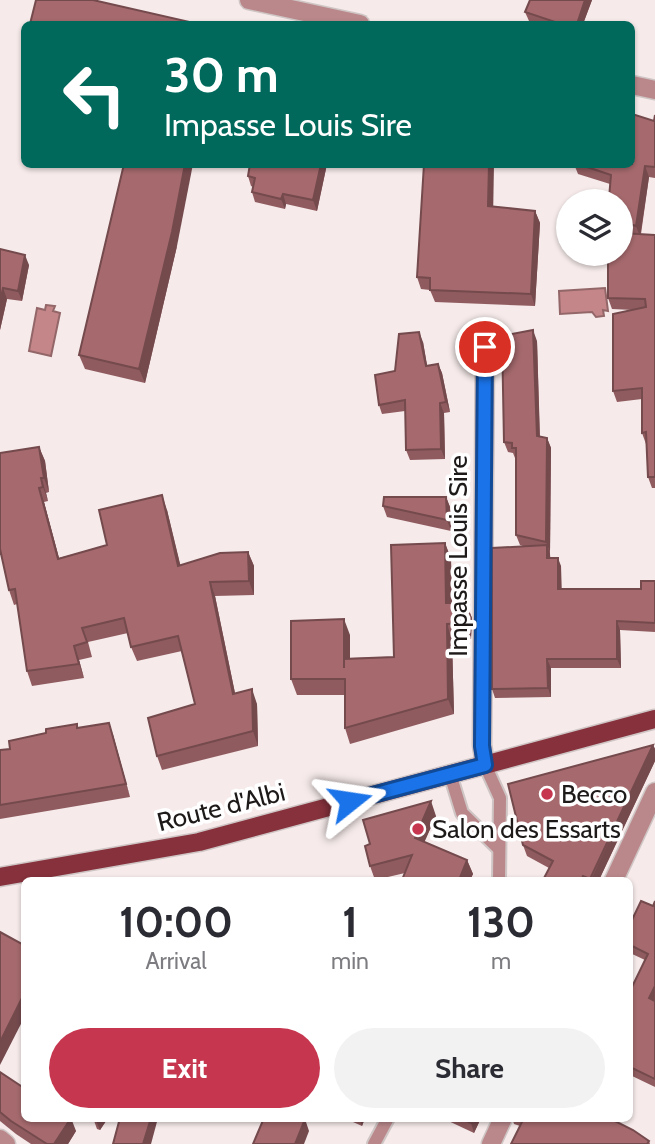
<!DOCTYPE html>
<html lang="en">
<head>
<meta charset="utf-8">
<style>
	body { margin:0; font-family:Cabin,sans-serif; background:#f2f2f3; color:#2b2b33; height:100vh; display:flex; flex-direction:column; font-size:26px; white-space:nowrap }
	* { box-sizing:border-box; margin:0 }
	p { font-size:23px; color:#7c7c81 }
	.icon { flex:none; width:38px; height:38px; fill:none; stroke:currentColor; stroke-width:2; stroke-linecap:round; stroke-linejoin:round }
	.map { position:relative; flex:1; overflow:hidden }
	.sheet { position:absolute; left:21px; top:877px; width:612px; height:245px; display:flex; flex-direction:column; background:#fff; border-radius:10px; box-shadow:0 2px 5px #0004 }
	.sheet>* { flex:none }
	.top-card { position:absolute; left:21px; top:21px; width:614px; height:147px; border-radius:10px; box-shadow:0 2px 5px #0004; background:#00695c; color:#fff; overflow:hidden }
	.tools { position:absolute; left:556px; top:189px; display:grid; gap:14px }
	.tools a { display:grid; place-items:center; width:77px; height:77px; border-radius:50%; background:#fff; box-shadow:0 2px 5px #0004; font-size:35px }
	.pin { position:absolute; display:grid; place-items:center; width:60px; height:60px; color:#fff; margin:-30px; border:4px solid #fff; border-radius:50%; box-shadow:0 2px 7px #0007 }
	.me { position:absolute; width:77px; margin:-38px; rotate:75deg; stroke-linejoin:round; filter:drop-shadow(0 0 5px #0008) }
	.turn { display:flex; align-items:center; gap:24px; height:147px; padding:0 28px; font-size:32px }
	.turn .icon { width:91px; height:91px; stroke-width:2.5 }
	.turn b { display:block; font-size:49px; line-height:60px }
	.eta { display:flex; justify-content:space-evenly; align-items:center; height:119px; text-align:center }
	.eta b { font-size:42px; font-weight:800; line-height:49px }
	.primary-button { display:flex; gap:14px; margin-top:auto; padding:14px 28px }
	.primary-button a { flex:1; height:80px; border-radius:42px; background:#c6364f; color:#fff; font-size:28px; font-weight:800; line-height:80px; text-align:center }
	.primary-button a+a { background:#f2f2f3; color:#2b2b33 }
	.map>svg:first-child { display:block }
</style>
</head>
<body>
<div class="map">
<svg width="655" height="1144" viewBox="0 0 655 1144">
	<rect width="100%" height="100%" fill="#f6eaea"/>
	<!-- water -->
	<g fill="#c5868a" stroke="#936668" stroke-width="2">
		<path d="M605,288l3,23 -5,-1 1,6 -8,1 -4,-5 -32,2 -1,-23z"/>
		<path d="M46,305l9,1 -2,5 7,2 -9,43 -22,-5 8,-43 8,2z"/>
	</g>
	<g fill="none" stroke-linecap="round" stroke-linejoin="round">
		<!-- service casing -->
		<g stroke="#cfc5c5" stroke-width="16">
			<g id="service">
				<path d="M485,765l15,33 -1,82"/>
				<path d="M450,774l12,39 36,35"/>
				<path d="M374,1144l14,-26"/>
			</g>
		</g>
		<!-- minor casing -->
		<g stroke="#cfc5c5" stroke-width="21">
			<g id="minor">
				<path d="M249,0l111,24"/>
				<path d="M632,85l23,5"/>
				<path d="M485,765l-3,-20 3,-398"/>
				<path d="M614,880l41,-88"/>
				<path d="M0,1139l6,5"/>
				<path d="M491,1144l12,-26"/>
			</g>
		</g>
		<!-- primary casing -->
		<g stroke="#cfc5c5" stroke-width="21">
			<path id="primary" d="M0,877l199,-35 456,-123"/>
		</g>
		<!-- service -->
		<use href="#service" stroke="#ba888b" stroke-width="12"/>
		<!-- minor -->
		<use href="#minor" stroke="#ba888b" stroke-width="18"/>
		<!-- primary -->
		<use href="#primary" stroke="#86313c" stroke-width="18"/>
	</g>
	<!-- wall -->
	<g fill="#8f5b5f">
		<path d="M530,0h62l-9,24h-44l-10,-3 -4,-9z"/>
		<path d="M655,115v63l-6,-1 -8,57 14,1v253h-3l-4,-11 -2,-33 -4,-11v-34l-25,3 -4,-11 20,-81 -21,-1 -4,-11 10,-43 13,-21 -10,-4v-29h-10l-2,-3 1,-14 -32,-10 -4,-10h58l22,-43z"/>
		<path d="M327,164l-10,47 -31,-7 -1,5 -30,-7 -3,-10 1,-5 -2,-1 -3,-10z"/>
		<path d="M493,207l42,4 5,12 -5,83 -100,-4 -5,-12 -9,-1 -4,-12z"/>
		<path d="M177,246l-32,137 -60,-14 -6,-14z"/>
		<path d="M0,249l29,16 -7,36 -15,-2 -7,31z"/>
		<path d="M537,341l3,96 7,1 4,10 -1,104v6l11,8v23h80l14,-8v51l-35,-2 1,38h-70v29l-56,1 -3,-9 31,-143 -3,-1 -4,-10 -1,-77 -2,-5 -5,-1 -4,-10z"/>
		<path d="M423,342l4,24 11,-2 4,9 8,39 -6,1 1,46 -35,1 -4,-10 -1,-39 -23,3 -3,-9 16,-34z"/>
		<path d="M39,447l6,14 4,31 -3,1 2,8 -4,1 15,56 48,-13 60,-35 13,55 68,-13 6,14v29l-39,1 20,97 22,11 1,42 -96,24 -5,-14 38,-52 -13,-53 -45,10 -6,-14 -3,-14 -40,9 4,15 -13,3 5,18 -52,8 -5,-15 -10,-67 -3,1 -5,-15 -8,-35h-1v-102z"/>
		<path d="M446,497l4,10 1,24 -64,-14 -4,-11z"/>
		<path d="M445,543l6,16 1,44h14l6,15 -1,21 -19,1 2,74 -104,30 -5,-16v-33h-48l-6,-16 59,-44v23l44,-1z"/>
		<path d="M78,728l35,7 17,62 -130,22v-69l10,-1z"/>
		<path d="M653,745l2,4v12l-56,119h-56l6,-12 -22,-12 -4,-11z"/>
		<path d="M436,816l-12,26 43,18 6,14 -3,6h-68l3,-7 -30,7 -5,-14v-22z"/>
		<path d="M655,901v186l-25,-12v-84l15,-31 -15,-7v-29l23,-18z"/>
		<path d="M0,1072l76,59 -8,13h-37l-15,-10 -16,-13z"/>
		<path d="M93,1118h15l-8,12 -3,-1z"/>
		<path d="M344,1118h21l-3,8z"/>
		<path d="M442,1118h39l-7,15z"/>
		<path d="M512,1118h97l40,23 1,3h-139l9,-18 -6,-2z"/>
	</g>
	<!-- shaded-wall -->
	<g fill="#744a4d">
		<path d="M585,0h7l-9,24h-6z"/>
		<path d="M185,164h8l-16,82 -32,137 -6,-14z"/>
		<path d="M321,164h6l-10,47 -4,-11z"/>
		<path d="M489,164h5l-1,55 -5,-13z"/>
		<path d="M645,166l4,11 -9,60 -4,-11z"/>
		<path d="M283,194l3,10 -1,5 -4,-10z"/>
		<path d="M535,211l5,12 -5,83 -4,-12z"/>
		<path d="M25,255l4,10 -7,36 -4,-10z"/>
		<path d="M3,288l4,11 -7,31v-28z"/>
		<path d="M533,330l4,11 3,106 -3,-11z"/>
		<path d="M419,332l4,10 6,34 -3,-10z"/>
		<path d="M438,364l4,9 8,39 -4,-10z"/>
		<path d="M440,403l4,10 1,46 -4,-10z"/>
		<path d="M547,438l4,10 -1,104 -4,-10z"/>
		<path d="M39,447l6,14 4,31 -5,-14z"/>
		<path d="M41,478l5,15 2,8 -5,-14z"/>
		<path d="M39,488l5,14 19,71 -5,-14z"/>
		<path d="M162,495l5,15 17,70 -6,-14z"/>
		<path d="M446,497l4,10 1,24 -4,-11z"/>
		<path d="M445,543l6,16 1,59 -6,-15z"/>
		<path d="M547,545l3,9 1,13 -4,-9z"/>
		<path d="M248,552l6,14v29l-5,-14z"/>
		<path d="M558,558l3,8 1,32 -4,-9z"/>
		<path d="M210,582l5,14 23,112 -5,-14z"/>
		<path d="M466,603l6,15 -1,21 -5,-16z"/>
		<path d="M344,619l6,16v49l-6,-16z"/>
		<path d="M617,621l3,9 1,38 -4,-9z"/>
		<path d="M447,624l5,16 2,74 -6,-15z"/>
		<path d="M74,646l5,14 5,18 -5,-14z"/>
		<path d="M547,659l4,9v29l-3,-9z"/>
		<path d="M252,689l5,15 1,42 -5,-15z"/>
		<path d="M109,723l4,12 17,62 -4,-13z"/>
		<path d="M653,745l2,4v12l-56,119h-8z"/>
		<path d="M431,801l5,15 -16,36 -5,-14z"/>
		<path d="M467,860l6,14 -3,6h-11z"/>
		<path d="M655,986v16l-6,-4z"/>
		<path d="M24,994v24l-24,47v-23z"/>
		<path d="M71,1118l5,13 -8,13h-14z"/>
		<path d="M95,1118h13l-8,12z"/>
		<path d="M151,1118h7l-7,26h-8z"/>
		<path d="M359,1118h6l-3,8z"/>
		<path d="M473,1118h8l-7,15 -3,-10z"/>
		<path d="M305,1119l4,12 -5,13h-9z"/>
	</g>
	<!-- building -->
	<g fill="#a66a6e" stroke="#744a4d" stroke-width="2">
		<path d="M36,0h57l101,23v1h-164z"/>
		<path d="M530,0h55l-8,24h-16l-36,-12z"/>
		<path d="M632,114l22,7 1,-6v52l-10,-1 -9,60 -15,-5v-20h-4v-3h-8l2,-23 -33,-11h54z"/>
		<path d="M124,164h61l-13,68 -33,137 -60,-14z"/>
		<path d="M250,164h71l-8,36 -30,-6 -2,5 -29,-7 3,-14 -7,-2z"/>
		<path d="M424,164h65l-1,42 47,5 -4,83 -101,-4v-12l-13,-1z"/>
		<path d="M621,233l34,2v242h-7l-2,-45 -4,1v-45l-29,3v-77l33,-7 -1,-8 -37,-1v-42l10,-1v-1h3z"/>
		<path d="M0,249l25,6 -7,36 -15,-3 -3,14z"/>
		<path d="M533,330l4,106 10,2 -1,104 -30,-7v-87h-4v-5l-8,-1 -2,-106z"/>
		<path d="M419,332l7,34 12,-2 8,38 -6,1 1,46 -35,1 -1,-50 -26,5 -4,-30 20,-4 4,-37z"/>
		<path d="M39,447l5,31h-3l2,9 -4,1 19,71 49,-14 -8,-35 63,-15 16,71 42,-13 28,-1 1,29 -39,1 23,112 19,-5 1,42 -96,25 -9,-38 47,-14 -17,-68 -47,11 -7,-29 -42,10 5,14 -13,4 5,18 -52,7 -12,-82 -6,1 -9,-41v-96z"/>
		<path d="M384,497h62l1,23 -64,-14z"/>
		<path d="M445,543l1,60h20v20l-19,1 1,75 -103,29v-49h-54v-58l53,-2v49v-9l50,-2 -3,-112z"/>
		<path d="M547,545v13h11v31h83v-8h14v42l-38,-2v38h-70l1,29 -56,1v-141z"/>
		<path d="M109,723l17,61 -126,21v-55l10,-1 -1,-8 37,-8v-4l31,-5v4z"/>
		<path d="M653,745l-63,134 -7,-3 -2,4h-38l10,-19 -30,-16 -15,-61z"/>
		<path d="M431,801l-16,37 52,22 -8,20h-57l10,-25 -42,11 -5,-20 5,-2 -7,-24z"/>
		<path d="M641,901l12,5 2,-5v85l-6,12 6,3v78l-25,-12v-76l18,-37 -18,-9v-21z"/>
		<path d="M0,932l24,13v49l-24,48z"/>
		<path d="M0,1072l24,16v30h47l-17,26h-7l-36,-23 -11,-9z"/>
		<path d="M120,1118h31l-8,26h-30z"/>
		<path d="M264,1118h38l3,1 -10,25h-42z"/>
		<path d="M460,1118h13l-2,5z"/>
		<path d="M519,1118h90l24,12 16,11 -2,3h-136l12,-24z"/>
	</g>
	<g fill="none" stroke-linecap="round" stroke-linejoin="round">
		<!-- route casing -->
		<g stroke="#114b97" stroke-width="18">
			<path id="route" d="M350,801l135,-36 -3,-19 3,-399"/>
		</g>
		<!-- route -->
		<use href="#route" stroke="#1a73e8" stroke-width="12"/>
	</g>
	<!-- markers -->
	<g fill="#c6364f" stroke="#fff" stroke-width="2.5">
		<circle cx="547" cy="794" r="7"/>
		<circle cx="418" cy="829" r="7"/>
	</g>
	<g text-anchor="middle" stroke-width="7" stroke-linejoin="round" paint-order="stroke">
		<!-- street labels -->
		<g font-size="26" fill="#1e1a1a" stroke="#fff">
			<text transform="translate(458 556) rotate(-90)" y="9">Impasse Louis Sire</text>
			<text transform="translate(221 807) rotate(-14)" y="9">Route d'Albi</text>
		</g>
		<!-- poi labels -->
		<g font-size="26" fill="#1e1a1a" stroke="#fff" text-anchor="start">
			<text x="561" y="803">Becco</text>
			<text x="432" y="838">Salon des Essarts</text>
		</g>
	</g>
</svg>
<div class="tools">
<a><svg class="icon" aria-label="layers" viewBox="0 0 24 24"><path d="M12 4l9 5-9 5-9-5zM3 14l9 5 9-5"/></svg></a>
</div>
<div class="pin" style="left:485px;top:347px;background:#d93025"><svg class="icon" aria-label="arrive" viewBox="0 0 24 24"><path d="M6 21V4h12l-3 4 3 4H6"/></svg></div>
<svg class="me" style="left:350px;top:801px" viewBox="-20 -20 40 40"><path d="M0-17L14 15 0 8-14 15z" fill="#1a73e8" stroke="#fff" stroke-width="4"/></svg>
<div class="top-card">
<div class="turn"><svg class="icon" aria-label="left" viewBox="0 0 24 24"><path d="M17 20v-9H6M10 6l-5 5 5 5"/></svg><div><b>30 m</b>Impasse Louis Sire</div></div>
</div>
<section class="sheet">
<div class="eta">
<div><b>10:00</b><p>Arrival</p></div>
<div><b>1</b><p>min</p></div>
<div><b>130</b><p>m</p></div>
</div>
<div class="primary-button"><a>Exit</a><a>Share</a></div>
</section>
</div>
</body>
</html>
